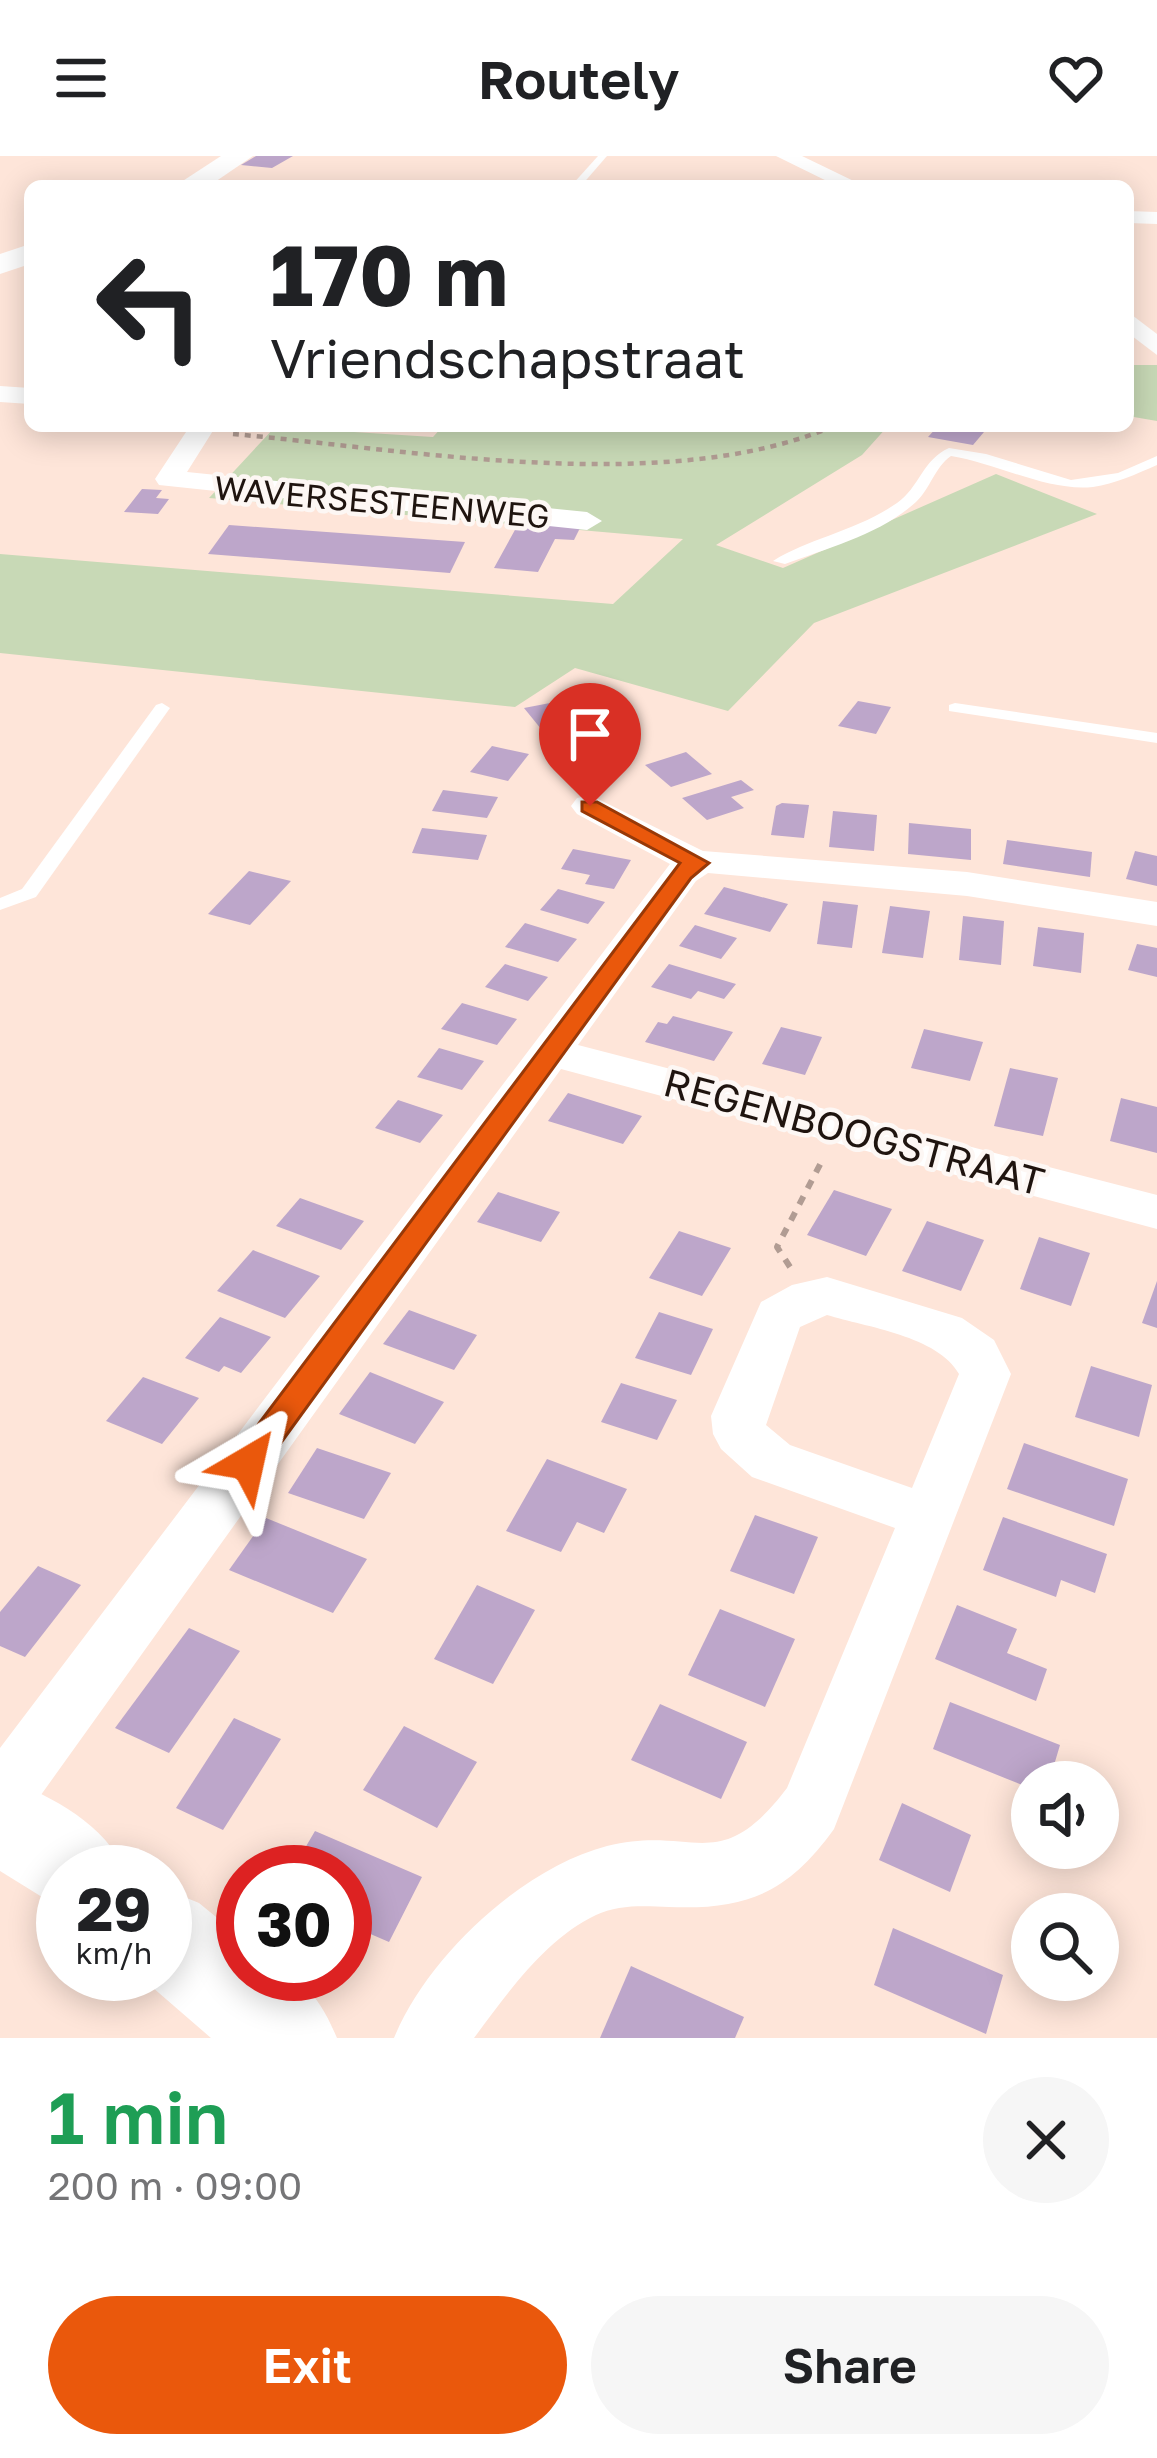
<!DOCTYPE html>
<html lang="en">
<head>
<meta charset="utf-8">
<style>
	body { margin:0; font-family:"Golos Text",sans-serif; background:#f6f6f6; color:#202124; height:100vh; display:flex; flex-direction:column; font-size:45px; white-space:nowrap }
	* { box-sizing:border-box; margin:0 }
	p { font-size:39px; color:#757577 }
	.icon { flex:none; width:66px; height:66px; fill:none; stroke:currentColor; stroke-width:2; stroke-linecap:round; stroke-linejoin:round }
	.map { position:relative; height:1882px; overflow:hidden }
	.details { display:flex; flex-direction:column; background:#fff; flex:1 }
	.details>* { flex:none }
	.guide { position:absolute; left:24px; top:24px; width:1110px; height:252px; border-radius:18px; box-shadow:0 6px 30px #0003; background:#fff; color:#202124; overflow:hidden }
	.tools { position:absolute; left:1011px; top:1605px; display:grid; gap:24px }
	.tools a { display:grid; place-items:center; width:108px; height:108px; border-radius:50%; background:#fff; box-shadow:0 6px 30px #0003; font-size:60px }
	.speed { position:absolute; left:36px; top:1689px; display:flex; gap:24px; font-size:60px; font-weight:700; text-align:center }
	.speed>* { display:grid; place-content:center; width:156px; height:156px; border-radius:50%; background:#fff; box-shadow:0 6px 30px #0003; line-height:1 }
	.speed small { font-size:30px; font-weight:400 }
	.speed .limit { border:18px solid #d22; background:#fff; color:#111 }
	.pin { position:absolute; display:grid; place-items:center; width:102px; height:102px; color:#fff; margin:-123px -51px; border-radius:50% 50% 50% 0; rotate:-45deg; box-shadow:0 0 12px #0007 }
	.pin .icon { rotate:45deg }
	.me { position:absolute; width:132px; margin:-66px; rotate:36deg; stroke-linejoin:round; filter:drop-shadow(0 0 9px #0008) }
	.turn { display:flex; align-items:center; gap:42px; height:252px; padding:0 48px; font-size:54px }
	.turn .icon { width:156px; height:156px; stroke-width:2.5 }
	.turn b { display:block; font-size:84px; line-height:102px }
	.round { display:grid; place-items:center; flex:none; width:126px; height:126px; border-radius:63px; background:#f6f6f6 }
	.overview { display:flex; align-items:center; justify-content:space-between; height:204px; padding:0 48px }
	h1 { font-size:72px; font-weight:600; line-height:90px; color:#1e9e55 }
	.cta { display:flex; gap:24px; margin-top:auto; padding:24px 48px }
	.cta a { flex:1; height:138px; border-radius:72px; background:#ea580c; color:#fff; font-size:48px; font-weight:600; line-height:138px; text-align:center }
	.cta a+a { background:#f6f6f6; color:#202124 }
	header { display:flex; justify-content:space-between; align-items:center; height:156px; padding:0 48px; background:#fff; font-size:54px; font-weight:600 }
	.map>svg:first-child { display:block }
</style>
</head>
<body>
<header><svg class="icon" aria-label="menu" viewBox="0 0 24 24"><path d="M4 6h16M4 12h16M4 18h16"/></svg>Routely<svg class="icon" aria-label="heart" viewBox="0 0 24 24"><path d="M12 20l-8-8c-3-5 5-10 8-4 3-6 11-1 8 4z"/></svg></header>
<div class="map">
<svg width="1157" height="1882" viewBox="0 0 1157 1882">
	<rect width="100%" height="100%" fill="#fee5d9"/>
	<!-- green -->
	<g fill="#c8d9b6">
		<path d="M1128,209h29v56l-29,-5z"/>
		<path d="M443,270h445l-26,29 -146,90 67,23 213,-94 101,40 -283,109 -86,88 -153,-43 -60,39 -515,-54v-99l613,50 70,-65 -474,-41 66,-71 158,10z"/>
	</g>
	<!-- building -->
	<g fill="#bda6ca">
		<path d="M293,0l-21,12 -31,-3 15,-9z"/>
		<path d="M938,270h13l33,6 -11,13 -45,-8z"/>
		<path d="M142,333l20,1 -6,8 13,1 -11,15 -34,-2z"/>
		<path d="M521,363l61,5 -8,16 -19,-1 -17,33 -44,-4z"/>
		<path d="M229,369l236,17 -15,31 -242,-19z"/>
		<path d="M858,545l33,6 -15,27 -38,-8z"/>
		<path d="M550,547l27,31 -27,6 -26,-32z"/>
		<path d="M492,590l37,8 -21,27 -38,-9z"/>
		<path d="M686,596l26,22 -41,13 -26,-22z"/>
		<path d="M741,624l13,10 -23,7 13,11 -37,12 -25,-22z"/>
		<path d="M443,634l55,7 -11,21 -55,-7z"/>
		<path d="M782,647l27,2 -5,33 -33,-3 5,-29z"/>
		<path d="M833,655l44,4 -3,36 -45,-4z"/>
		<path d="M909,667l62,6v31l-63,-6z"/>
		<path d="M422,672l65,7 -9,25 -66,-7z"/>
		<path d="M1007,684l85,12 -2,25 -87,-13z"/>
		<path d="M573,693l58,11 -17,29 -29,-5 5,-9 -29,-6z"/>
		<path d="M1135,695l22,5v30l-31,-7z"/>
		<path d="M249,715l42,10 -41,44 -42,-11z"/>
		<path d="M724,731l64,17 -18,28 -66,-18z"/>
		<path d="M558,733l47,13 -17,22 -48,-14z"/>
		<path d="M823,745l35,4 -6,43 -35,-4z"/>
		<path d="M890,750l40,5 -7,47 -41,-5z"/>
		<path d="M963,760l41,5 -3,44 -42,-5z"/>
		<path d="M525,767l52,16 -19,23 -53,-15z"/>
		<path d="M695,769l42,13 -16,21 -42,-13z"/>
		<path d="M1038,771l46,6 -3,40 -48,-7z"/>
		<path d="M1137,788l20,4v29l-29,-7z"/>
		<path d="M505,808l43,13 -20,24 -43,-14z"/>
		<path d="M669,808l67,20 -12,15 -26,-8 -7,8 -40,-12z"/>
		<path d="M462,847l55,16 -20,26 -56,-16z"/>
		<path d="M673,860l60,16 -19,29 -69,-19 13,-20 9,2z"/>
		<path d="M781,871l41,10 -17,38 -43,-11z"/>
		<path d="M924,873l59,13 -13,39 -59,-13z"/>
		<path d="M439,892l45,13 -22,29 -45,-13z"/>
		<path d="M1010,912l48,10 -15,58 -49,-10z"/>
		<path d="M568,937l74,23 -19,28 -75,-23z"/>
		<path d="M1121,942l36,9v46l-47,-12z"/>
		<path d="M398,944l45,15 -23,28 -45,-15z"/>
		<path d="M834,1034l58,19 -26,47 -59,-21z"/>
		<path d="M498,1036l62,20 -19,30 -64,-20z"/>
		<path d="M300,1042l64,23 -23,29 -65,-24z"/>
		<path d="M927,1065l57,19 -23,51 -59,-20z"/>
		<path d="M679,1075l52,17 -29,48 -53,-18z"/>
		<path d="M1039,1081l51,16 -19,53 -51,-17z"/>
		<path d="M253,1094l67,26 -35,42 -68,-27z"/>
		<path d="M1157,1125v47l-15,-5z"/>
		<path d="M409,1154l68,25 -23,35 -71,-26z"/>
		<path d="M659,1156l54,17 -22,46 -56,-17z"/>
		<path d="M220,1161l51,20 -30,36 -17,-7 -5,6 -34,-14z"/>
		<path d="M1091,1210l61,19 -13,52 -64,-20z"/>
		<path d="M370,1216l74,30 -29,42 -76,-30z"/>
		<path d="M143,1221l56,21 -37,46 -56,-23z"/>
		<path d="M621,1227l56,17 -20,40 -56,-18z"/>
		<path d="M1024,1287l104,36 -14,47 -107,-37z"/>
		<path d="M317,1292l74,25 -27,46 -76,-26z"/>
		<path d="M547,1303l80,30 -23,44 -27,-11 -16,30 -55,-21z"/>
		<path d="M755,1359l63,22 -24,57 -64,-23z"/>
		<path d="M1003,1361l104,37 -12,39 -34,-13 -5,17 -73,-27z"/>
		<path d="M266,1362l101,41 -34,54 -104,-43z"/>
		<path d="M38,1410l43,19 -56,72 -25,-11v-34z"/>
		<path d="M477,1429l58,25 -42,74 -59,-25z"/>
		<path d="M957,1449l60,24 -10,24 40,16 -11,32 -101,-42z"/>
		<path d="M720,1453l75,30 -30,68 -77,-32z"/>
		<path d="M189,1472l51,23 -71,102 -54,-25z"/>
		<path d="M950,1546l110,43 -11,37h-17v7l-99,-40z"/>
		<path d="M660,1548l87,38 -26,57 -90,-39z"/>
		<path d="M234,1562l47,21 -58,91 -47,-22z"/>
		<path d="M404,1570l73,36 -40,66 -74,-38z"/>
		<path d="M902,1647l69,32 -21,57 -71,-32z"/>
		<path d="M315,1675l107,46 -33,65 -44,-19v-51h-54z"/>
		<path d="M893,1772l110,47 -17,59 -112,-49z"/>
		<path d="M631,1810l113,51 -9,21h-135z"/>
	</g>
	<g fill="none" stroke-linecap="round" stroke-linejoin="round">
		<!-- path-far1 -->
		<path stroke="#b19c93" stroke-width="4.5" stroke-dasharray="6 6" stroke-linecap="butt" d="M233,278c179,16 434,63 601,-8"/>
		<!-- path -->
		<path stroke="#b19c93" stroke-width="6" stroke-dasharray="9 9" stroke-linecap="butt" d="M790,1111l-13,-20 47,-90"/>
		<!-- lane -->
		<g fill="#fff" fill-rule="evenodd">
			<path d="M598,0h9l-26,30h-10z"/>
			<path d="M949,292l37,6 85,26 47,-7 39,-17v9c-21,9 -42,19 -64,22 -45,5 -97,-24 -142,-31 -17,12 -20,32 -35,46 -35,32 -88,46 -131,62l-12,-3c36,-23 84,-30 124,-58 22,-15 26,-44 52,-55z"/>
			<path d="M162,547l8,5 -134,189 -36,13v-12l22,-9 134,-184z"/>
			<path d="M955,547l202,30v10l-208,-32v-6z"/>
		</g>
		<!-- street -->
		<g fill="#fff" fill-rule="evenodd">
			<path d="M776,0h26l62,30h-27z"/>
			<path d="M1128,55l29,1v12l-29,-1z"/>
			<path d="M1128,156l29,22v21l-29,-22z"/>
			<path d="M0,230l30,2v16l-30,-2z"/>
			<path d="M190,270h26l-29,46 400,40 15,9 -15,9 -428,-45 -4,-6z"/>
			<path d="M590,639l113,56 264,21 190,30v24l-190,-30 -259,-23 -12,8 -118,164 579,150v34l-596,-160 -538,751 -23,9v-81l670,-884 -93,-50 -6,-8 6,-8z"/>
			<path d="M827,1121l135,41 32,22 17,34 -177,455c-46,64 -87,81 -165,78 -23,-1 -51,-3 -73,8 -51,24 -89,79 -122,123h-80c33,-81 128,-170 213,-192 88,-22 111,33 180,-58l108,-260 -143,-51 -31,-28 -8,-15 -2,-18 50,-114 31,-17zM827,1159c39,12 111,21 132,59l-47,114 -122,-43 -24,-20 34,-98z"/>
		</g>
		<!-- secondary -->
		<g fill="#fff" fill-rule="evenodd">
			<path d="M221,0h32l-44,30h-34z"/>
			<path d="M30,88v20l-30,10v-20z"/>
			<path d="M0,1620c49,19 105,47 126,96h-63v38l-63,-39z"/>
			<path d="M165,1733l34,14 44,36v35c56,0 72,12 94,64h-126l-74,-64h28z"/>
		</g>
	</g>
	<!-- route -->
	<path fill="#ea580c" stroke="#983908" stroke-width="3" d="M582,646h15l112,61 -18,15 -432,595h-23l-5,-10 5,-9 444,-591 -98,-52z"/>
	<g text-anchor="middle" stroke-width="9" stroke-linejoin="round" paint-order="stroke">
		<!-- far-street labels -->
		<g font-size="33" fill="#1f140f" stroke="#fdf7f4">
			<text transform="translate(382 346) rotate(5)" y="12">WAVERSESTEENWEG</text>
		</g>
		<!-- street labels -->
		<g font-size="39" fill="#1f140f" stroke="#fdf7f4">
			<text transform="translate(854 976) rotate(15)" y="14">REGENBOOGSTRAAT</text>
		</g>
	</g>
</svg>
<div class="tools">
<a><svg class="icon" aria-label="sound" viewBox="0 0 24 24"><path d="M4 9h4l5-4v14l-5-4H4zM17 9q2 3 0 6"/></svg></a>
<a><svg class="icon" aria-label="search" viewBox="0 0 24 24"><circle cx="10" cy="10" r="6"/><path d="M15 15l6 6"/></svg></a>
</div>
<div class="speed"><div>29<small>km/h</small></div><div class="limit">30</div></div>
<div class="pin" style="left:590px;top:650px;background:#d93025"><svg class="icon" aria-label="arrive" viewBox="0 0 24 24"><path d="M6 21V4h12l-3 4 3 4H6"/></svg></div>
<svg class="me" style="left:248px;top:1307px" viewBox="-20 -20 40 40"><path d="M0-17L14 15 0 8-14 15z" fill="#ea580c" stroke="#fff" stroke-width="4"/></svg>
<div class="guide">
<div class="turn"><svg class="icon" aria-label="left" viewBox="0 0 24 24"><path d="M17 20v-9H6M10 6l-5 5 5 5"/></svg><div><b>170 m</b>Vriendschapstraat</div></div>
</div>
</div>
<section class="details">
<div class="overview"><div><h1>1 min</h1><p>200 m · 09:00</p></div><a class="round"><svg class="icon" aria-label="close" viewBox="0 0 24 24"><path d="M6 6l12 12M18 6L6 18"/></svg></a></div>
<div class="cta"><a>Exit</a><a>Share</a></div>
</section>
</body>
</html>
